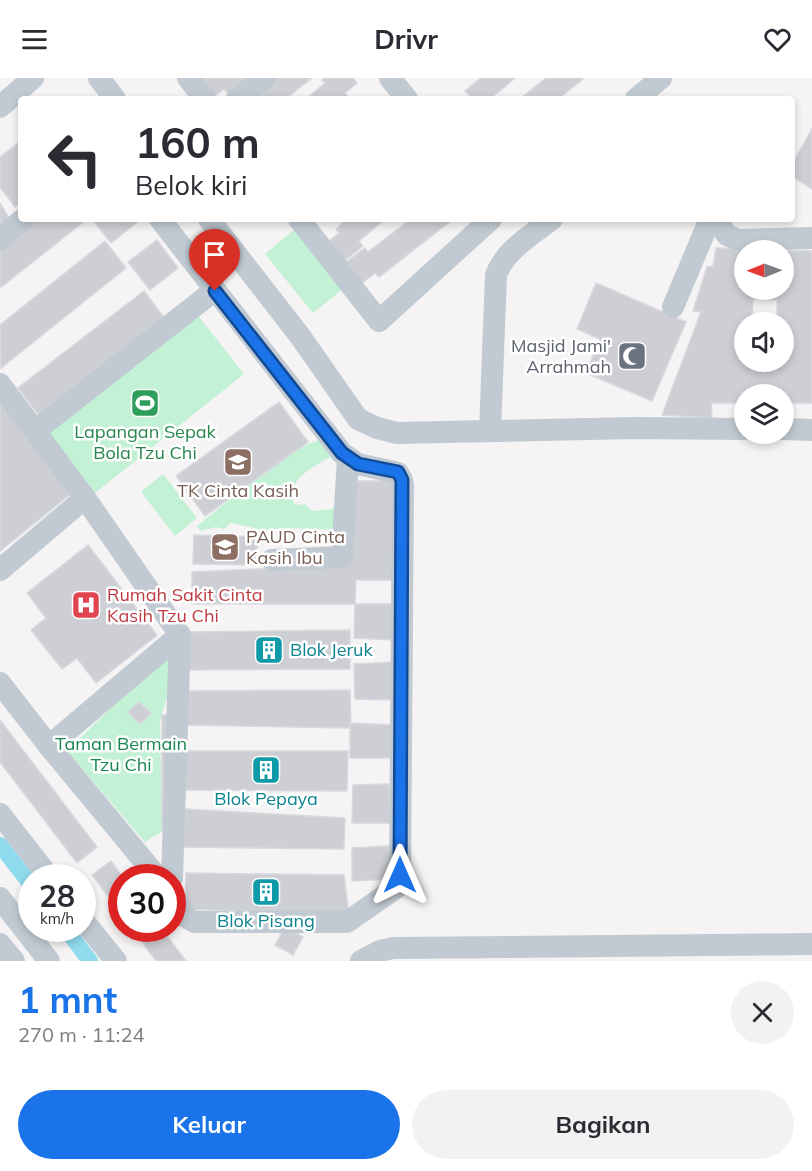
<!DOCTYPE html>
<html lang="id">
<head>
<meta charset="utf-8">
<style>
	body { margin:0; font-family:Mulish,sans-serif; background:#f2f2f3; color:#2b2b33; height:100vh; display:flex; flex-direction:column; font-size:22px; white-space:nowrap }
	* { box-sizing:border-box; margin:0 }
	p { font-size:20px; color:#7c7c81 }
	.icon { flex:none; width:33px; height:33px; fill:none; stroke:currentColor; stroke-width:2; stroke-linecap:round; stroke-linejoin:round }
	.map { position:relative; height:883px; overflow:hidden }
	.details { display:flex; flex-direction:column; background:#fff; flex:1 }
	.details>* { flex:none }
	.top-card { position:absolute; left:18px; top:18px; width:777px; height:126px; border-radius:6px; box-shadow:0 3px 9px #0003; background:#fff; color:#2b2b33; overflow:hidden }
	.needle { width:39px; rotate:269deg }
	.buttons { position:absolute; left:734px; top:162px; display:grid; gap:12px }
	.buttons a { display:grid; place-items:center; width:60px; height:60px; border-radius:50%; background:#fff; box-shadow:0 3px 9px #0003; font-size:30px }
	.speed { position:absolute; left:18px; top:786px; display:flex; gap:12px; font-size:30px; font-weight:700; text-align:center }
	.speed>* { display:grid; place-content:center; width:78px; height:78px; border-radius:50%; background:#fff; box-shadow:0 3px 9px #0003; line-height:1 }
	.speed small { font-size:15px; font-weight:400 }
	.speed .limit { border:9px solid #d22; background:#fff; color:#111 }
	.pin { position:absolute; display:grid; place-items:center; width:51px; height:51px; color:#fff; margin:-62px -26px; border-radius:50% 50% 50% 0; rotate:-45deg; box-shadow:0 0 6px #0007 }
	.pin .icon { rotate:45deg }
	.me { position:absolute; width:66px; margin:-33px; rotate:0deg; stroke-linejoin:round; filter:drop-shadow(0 0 4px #0008) }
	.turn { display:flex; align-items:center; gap:21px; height:126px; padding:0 18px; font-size:27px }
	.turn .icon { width:78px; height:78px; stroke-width:2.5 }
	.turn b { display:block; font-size:42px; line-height:51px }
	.round { display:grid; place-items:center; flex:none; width:63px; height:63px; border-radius:32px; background:#f2f2f3 }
	.head { display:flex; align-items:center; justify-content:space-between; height:102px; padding:0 18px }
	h1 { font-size:36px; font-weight:700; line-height:45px; color:#1a73e8 }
	.cta { display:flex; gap:12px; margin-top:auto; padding:12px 18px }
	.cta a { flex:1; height:69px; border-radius:36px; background:#1a73e8; color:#fff; font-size:24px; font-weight:700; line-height:69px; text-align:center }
	.cta a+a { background:#f2f2f3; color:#2b2b33 }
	header { display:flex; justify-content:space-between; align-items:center; height:78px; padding:0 18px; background:#fff; font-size:27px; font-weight:700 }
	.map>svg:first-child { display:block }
</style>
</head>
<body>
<header><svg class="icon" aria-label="menu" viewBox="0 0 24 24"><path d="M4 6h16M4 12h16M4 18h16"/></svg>Drivr<svg class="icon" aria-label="heart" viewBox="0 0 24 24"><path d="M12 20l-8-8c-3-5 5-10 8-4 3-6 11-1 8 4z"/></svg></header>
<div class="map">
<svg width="812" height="883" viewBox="0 0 812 883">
	<rect width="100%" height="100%" fill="#f5f3f3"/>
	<!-- green -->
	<g fill="#c3f1d5">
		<path d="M296,150l48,60 -31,25 -48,-59z"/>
		<path d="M196,235l48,61 -149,119 -48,-60z"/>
		<path d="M323,361l16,27 -9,-9c-15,9 -31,16 -38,33l-8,5 7,1 4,9 11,-1 2,4 5,3 19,-2 8,-10 8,31 -62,-2 -22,2 -33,-7 -7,6 -8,-2 -16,4 -3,-5c31,-24 90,-79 126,-87z"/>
		<path d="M163,396l34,44 -22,18 -34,-44z"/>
		<path d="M164,578l11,13 -15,52 2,106 1,4 -18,11 -78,-91z"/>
	</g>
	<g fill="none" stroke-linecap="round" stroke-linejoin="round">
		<!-- canal -->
		<g stroke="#90daee" stroke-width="16">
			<path d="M0,767l32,41"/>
			<path d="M65,850l25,33"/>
		</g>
	</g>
	<!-- building -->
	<g fill="#cdcfd5" stroke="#d7d9de" stroke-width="1.5" fill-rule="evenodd">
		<path d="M201,0h52l-23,18 -6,-7 -12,9z"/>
		<path d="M270,0h42l-27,21h-42z"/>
		<path d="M325,0h28l4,5 -12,10 5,6h-44l19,-16 -3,-3z"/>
		<path d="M481,0h34l-25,21h-24l4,-3 -5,-5z"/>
		<path d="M546,0h36l1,1 -25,20h-38z"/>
		<path d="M812,51v60l-20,-13v-12z"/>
		<path d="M21,63v62l-6,4 -15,-20v-30z"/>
		<path d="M0,125l9,15 -9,8z"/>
		<path d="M32,141h55l-87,69v-44z"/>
		<path d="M92,141h49l-30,24z"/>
		<path d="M347,141h38l-26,22 4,5 -19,15 -16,-19 11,-9 -3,-4z"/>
		<path d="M411,141l41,1 -73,57 -4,-4 -14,11 -16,-21 20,-15 3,4z"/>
		<path d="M157,162l21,28 -28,22 -22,-28z"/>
		<path d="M105,163l21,27 -125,100 -1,-43z"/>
		<path d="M716,170l96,3v152h-29v-9h-39v9h-33l1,15 -50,-3 39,-103 -8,-1 14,-44 6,-1zM744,172h39v40h-39zM753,221l24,1v22h6v40h-39v-40h8z"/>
		<path d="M596,205l90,39 -34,79 -66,-28 14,-34 -23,-10z"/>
		<path d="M144,213l22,29 -126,97 -22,-29z"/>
		<path d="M0,322l73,92 -73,59z"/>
		<path d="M279,324l29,40 -103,74 -29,-40z"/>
		<path d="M353,403h45l-3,99h-39l-1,24h-163v-32l155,-7z"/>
		<path d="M194,457l64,2 -2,28 -63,-1z"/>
		<path d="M88,467l69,90 -61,48 -19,-25 -15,11 -31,-39 15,-12 -19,-25z"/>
		<path d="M355,526h38v36l-39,-2z"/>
		<path d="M350,552v39l-161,1 -2,-38z"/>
		<path d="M393,584l-1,38 -37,-1 -1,-35z"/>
		<path d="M350,612l1,38 -164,-3v-34z"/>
		<path d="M139,624l12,11 -11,11 -12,-12z"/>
		<rect x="162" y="637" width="10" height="112"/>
		<path d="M0,642l97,127 -20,16 -77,-101z"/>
		<path d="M350,645l42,2 2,33h-44z"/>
		<path d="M186,673h162l-1,40 -163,-1z"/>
		<path d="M389,706l1,39h-38l1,-38z"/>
		<path d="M185,731l160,9 -1,31 -161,-2z"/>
		<path d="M388,768l3,33 -39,2v-33z"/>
		<path d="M111,783l12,17h-1v37l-30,-40z"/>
		<path d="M186,795l158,2 5,41 -164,-7z"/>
		<path d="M285,849l18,10 -10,18 -18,-10z"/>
		<path d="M132,850h29l25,33h-30z"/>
	</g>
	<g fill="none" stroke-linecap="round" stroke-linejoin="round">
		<!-- minor -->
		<g stroke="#c1cad2" stroke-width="22">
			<path d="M99,0l16,21"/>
			<path d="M188,0l17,21"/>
			<path d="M390,0l17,21"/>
			<path d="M237,21l28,-21"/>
			<path d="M636,21l25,-21"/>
			<path d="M0,29l33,-29"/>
			<path d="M160,141l182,234 16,11 40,9 4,7 1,6 -3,389 -4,13 -49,34h-153l-8,-5 -14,-22"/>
			<path d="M209,141l91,117 58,83 19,9 20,5 238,-5 109,1"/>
			<path d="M299,141l80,102 112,-102"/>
			<path d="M715,141l12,16 11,5 74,-2"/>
			<path d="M0,161l23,-20"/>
			<path d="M673,229l37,-88"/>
			<path d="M0,306l85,114 95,137 -8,243"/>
			<path d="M783,351l29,1"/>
			<path d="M35,353l180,-141"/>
			<path d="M490,353l6,-156c8,-24 37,-41 56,-56"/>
			<path d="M272,482l70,-3 6,-99"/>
			<path d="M0,492l85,-72"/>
			<path d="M0,605l49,63 109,132"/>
			<path d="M49,668l131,-111"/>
			<path d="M0,736l50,64"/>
			<path d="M0,820l49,63"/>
			<path d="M82,841l34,42"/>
			<path d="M0,866l14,17"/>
			<path d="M361,883l19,-10 13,-3 419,-4"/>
		</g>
	</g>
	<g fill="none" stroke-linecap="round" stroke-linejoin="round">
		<!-- route casing -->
		<g stroke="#114b97" stroke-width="15">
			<path id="route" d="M215,213l127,162 16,11 40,8 4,8 -2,395"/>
		</g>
		<!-- route -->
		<use href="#route" stroke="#1a73e8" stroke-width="10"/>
	</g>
	<!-- icons -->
	<defs>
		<g id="mosque-square" transform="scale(1.5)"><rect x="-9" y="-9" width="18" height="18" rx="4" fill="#6b7280" stroke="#fff"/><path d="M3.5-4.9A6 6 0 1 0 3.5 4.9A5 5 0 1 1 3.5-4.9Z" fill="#fff"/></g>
		<g id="stadium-square" transform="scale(1.5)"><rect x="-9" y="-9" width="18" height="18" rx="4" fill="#2e9e5b" stroke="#fff"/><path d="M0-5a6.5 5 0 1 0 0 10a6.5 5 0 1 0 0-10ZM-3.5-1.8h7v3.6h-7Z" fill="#fff"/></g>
		<g id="school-square" transform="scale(1.5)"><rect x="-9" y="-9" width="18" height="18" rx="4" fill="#8d6e63" stroke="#fff"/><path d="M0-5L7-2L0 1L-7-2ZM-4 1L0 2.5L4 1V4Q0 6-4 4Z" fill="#fff"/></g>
		<g id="hospital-square" transform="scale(1.5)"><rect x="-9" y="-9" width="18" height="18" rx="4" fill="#e0444e" stroke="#fff"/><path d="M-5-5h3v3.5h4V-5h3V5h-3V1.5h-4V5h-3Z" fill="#fff"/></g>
		<g id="building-square" transform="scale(1.5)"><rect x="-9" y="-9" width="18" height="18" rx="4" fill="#0f9aa8" stroke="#fff"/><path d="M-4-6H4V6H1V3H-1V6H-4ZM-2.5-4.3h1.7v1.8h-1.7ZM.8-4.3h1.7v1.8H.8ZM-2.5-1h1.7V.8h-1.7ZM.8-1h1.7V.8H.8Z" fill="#fff"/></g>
	</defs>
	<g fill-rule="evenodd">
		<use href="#mosque-square" x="632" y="278"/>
		<use href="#stadium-square" x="145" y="325"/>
		<use href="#school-square" x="238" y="384"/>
		<use href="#school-square" x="225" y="469"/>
		<use href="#hospital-square" x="86" y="527"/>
		<use href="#building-square" x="269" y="572"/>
		<use href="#building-square" x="266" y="692"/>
		<use href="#building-square" x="266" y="814"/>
	</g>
	<g text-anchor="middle" stroke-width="5" stroke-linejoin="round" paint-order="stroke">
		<!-- worship labels -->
		<g font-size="18" fill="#5b616d" stroke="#fff" text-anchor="end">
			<text x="611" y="274">Masjid Jami'<tspan x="611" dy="21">Arrahmah</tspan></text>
		</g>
		<!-- leisure labels -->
		<g font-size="18" fill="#27864d" stroke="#fff">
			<text x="145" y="360">Lapangan Sepak<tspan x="145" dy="21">Bola Tzu Chi</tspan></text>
		</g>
		<!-- education labels -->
		<g font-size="18" fill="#785e54" stroke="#fff">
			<text x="238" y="419">TK Cinta Kasih</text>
			<text x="246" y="465" text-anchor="start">PAUD Cinta<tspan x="246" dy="21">Kasih Ibu</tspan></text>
		</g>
		<!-- health labels -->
		<g font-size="18" fill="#be3a42" stroke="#fff" text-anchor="start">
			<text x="107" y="523">Rumah Sakit Cinta<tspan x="107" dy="21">Kasih Tzu Chi</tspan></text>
		</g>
		<!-- culture labels -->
		<g font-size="18" fill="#0d838f" stroke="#fff">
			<text x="290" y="578" text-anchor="start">Blok Jeruk</text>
			<text x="266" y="727">Blok Pepaya</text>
			<text x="266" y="849">Blok Pisang</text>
		</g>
		<!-- park labels -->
		<g font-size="18" fill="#17864f" stroke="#fff">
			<text x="121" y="672">Taman Bermain<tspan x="121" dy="21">Tzu Chi</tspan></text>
		</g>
	</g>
</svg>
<div class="buttons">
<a><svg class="needle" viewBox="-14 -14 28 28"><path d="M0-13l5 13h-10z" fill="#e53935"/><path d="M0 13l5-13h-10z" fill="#7c7c81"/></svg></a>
<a><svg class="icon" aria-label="sound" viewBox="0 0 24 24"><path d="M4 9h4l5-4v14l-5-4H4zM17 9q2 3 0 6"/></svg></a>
<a><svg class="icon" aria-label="layers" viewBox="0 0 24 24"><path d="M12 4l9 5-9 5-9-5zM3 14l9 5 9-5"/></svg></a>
</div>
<div class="speed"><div>28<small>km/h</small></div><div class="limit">30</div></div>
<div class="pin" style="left:215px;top:213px;background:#d93025"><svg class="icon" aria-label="arrive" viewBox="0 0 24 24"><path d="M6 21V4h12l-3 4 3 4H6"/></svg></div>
<svg class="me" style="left:400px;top:797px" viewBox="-20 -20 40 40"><path d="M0-17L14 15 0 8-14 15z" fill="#1a73e8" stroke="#fff" stroke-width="4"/></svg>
<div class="top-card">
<div class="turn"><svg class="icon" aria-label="left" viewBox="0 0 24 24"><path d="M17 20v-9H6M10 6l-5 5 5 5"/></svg><div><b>160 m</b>Belok kiri</div></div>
</div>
</div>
<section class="details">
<div class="head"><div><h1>1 mnt</h1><p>270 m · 11:24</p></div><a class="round"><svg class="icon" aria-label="close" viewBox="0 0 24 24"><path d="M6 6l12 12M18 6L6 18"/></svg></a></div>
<div class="cta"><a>Keluar</a><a>Bagikan</a></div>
</section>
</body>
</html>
